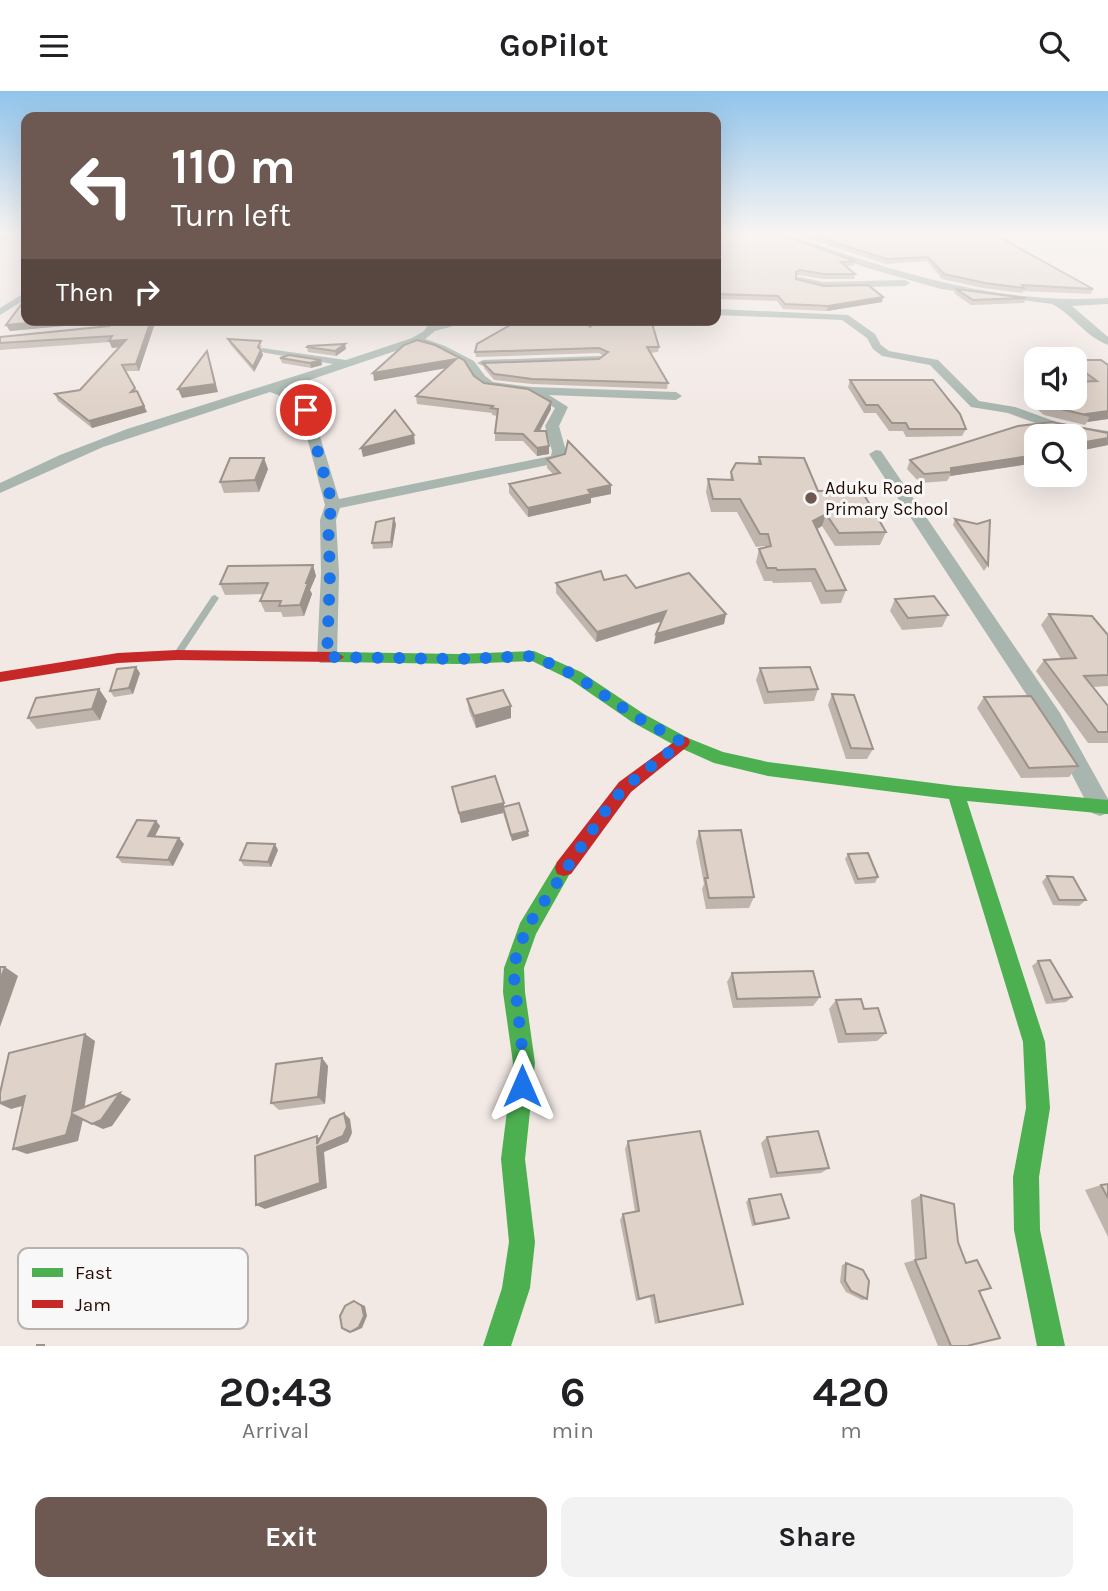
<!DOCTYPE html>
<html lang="en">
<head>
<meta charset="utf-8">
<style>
	body { margin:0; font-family:Karla,sans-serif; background:#f2f2f2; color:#202124; height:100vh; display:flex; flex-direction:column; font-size:26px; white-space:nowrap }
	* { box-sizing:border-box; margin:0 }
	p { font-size:23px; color:#757577 }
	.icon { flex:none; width:38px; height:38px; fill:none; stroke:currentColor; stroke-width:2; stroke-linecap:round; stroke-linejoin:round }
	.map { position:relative; height:1255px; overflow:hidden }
	.panel { display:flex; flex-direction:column; background:#fff; flex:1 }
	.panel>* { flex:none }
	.guide { position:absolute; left:21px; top:21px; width:700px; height:214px; border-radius:14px; box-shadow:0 7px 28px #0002; background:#6d5951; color:#fff; overflow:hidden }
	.buttons { position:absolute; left:1024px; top:256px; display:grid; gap:14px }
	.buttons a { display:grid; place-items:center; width:63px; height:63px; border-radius:14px; background:#fff; box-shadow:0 7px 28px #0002; font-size:35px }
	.pin { position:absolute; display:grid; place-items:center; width:60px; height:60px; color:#fff; margin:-30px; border:4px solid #fff; border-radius:50%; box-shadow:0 2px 7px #0007 }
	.me { position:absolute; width:77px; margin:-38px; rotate:0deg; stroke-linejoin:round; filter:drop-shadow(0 0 5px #0008) }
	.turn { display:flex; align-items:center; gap:24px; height:147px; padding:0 35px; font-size:32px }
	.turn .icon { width:91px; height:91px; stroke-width:2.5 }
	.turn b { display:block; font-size:49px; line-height:60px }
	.then { display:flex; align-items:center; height:66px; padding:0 35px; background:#0003; gap:14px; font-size:26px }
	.eta { display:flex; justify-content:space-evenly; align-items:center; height:119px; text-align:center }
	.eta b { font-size:42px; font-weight:700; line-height:49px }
	.primary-button { display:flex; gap:14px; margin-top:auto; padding:14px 35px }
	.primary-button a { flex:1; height:80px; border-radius:14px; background:#6d5951; color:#fff; font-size:28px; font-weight:700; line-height:80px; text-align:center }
	.primary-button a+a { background:#f2f2f2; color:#202124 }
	header { display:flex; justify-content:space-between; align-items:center; height:91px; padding:0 35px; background:#fff; font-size:32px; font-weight:700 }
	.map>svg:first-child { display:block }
</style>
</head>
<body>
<header><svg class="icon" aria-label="menu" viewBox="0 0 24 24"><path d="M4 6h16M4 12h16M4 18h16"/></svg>GoPilot<svg class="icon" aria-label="search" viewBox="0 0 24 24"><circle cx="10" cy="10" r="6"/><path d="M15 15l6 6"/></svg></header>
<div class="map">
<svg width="1108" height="1255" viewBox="0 0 1108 1255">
	<rect width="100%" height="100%" fill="#f2e9e5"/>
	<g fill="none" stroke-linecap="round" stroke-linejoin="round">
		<!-- stream -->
		<g stroke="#addcef" stroke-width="2.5">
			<path d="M16,141l2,5h8"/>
			<path d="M0,148l18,-2"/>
		</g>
		<!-- lane -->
		<path fill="#a8b6af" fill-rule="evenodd" d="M215,504l4,3 -39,59h-6l-2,-2 2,-2 38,-57z"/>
		<!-- street -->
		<g fill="#a8b6af" fill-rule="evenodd">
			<path d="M771,141h10c105,37 215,74 327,66v6l-36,2 36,31v8c-22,-8 -36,-31 -56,-41l-111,-15 -77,-22z"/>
			<path d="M800,186l23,5 82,-2 5,3 -5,3 -82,2 -26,-6v-4z"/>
			<path d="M26,201v7l-26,16v-7z"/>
			<path d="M716,218l132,6 27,19 6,11 8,6 49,9 41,41 36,6 47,17 46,7v8l-48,-7 -52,-19 -37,-6 -41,-42 -48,-9 -9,-7 -6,-11 -25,-18 -126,-5z"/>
			<path d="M432,229h10l-2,3 36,-3 -41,11 -10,8 20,7 29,15 11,15 8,6 39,5 144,5 6,4 -6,4 -127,-5 19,12 -9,19 7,25 -4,11 -222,46 -4,12 3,53 -2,85 -3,5h-14l-3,-5 4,-85 -1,-53 5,-15 -25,-94 -17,-14 -13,-5 -167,55 -103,46v-10l60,-28 67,-26 206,-65 -67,-11 -4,-1v-4l84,12 66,-22 12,-7zM416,253l21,6 29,15 11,17 9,6 43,6 26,14 -10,18 7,25 -1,5 -212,43 -27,-89 -21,-19 -8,-2z"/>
			<path d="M599,265l4,1v4l-120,5 -6,-3 6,-3z"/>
			<path d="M876,359l5,1 179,262 48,86v14l-8,3 -8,-3 -47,-90 -176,-269z"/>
		</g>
		<!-- fast -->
		<g fill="#4caf50" fill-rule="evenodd">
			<path d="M534,560l47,21 63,42 44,24 35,14 45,10 188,24 152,14v14l-141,-13 78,241 5,66 -11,69 1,53 25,116h-28l-23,-116 -1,-53 13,-69 -3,-66 -74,-243 -181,-23 -54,-13 -38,-17 -44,-24 -61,-42 -39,-19 -74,3 -121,-2 -7,-5 7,-5 121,2z"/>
			<path d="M564,769l7,2 2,6 -37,66 -12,34 1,24 10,71 -10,96 10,83 -5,46 -19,58h-28l19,-58 7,-46 -8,-83 12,-96 -10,-71 1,-24 16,-45 37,-61z"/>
		</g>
		<!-- jam -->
		<g fill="#c62828" fill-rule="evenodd">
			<path d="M177,559l160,2 7,5 -7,5 -160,-2 -59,3 -118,19v-10l118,-19z"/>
			<path d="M682,645l6,2 2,4 -2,4 -57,46 -60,82 -7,2 -7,-2 -2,-6 2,-6 62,-80z"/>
		</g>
	</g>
	<!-- wall -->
	<g fill="#c0b5ac">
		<path d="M716,141l139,29 -1,5h-8l9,8 -1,5h-31l-24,-4 -3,1v3l87,18 -1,5 -55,9 -44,-2 -6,-8 -61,-2z"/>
		<path d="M788,141h202l103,57 -2,5 -68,-3 -1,2 -39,-5 -41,-9 -15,-18 -41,3z"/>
		<path d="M956,198l70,9 -2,5 -53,2 -17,-12z"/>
		<path d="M26,229h130l-17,51h-13l21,41 -55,16 -34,-27 -3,-7 25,-4 39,-43 -7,1 -2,-6 -110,8v-13l109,-11v-2l-3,-2 -96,9 -4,-6z"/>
		<path d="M570,234l20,2 69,20 -1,5 -8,1 18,30 -1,6 -135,-5 -38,-4 -10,-12 -1,-5 116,-4 4,-3 -4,-3 -123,4 -1,-5z"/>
		<path d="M228,248l34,7 -2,3 3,6 -9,17 -24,-28z"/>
		<path d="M404,254l70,31 10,7 67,26 -11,22 9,23 -12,2 -14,-15h-28v-8l2,-17 -5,-1v-2l-75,-9 -1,-8 31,-28 -73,13z"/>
		<path d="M307,256l39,2 -10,7 -28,-4z"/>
		<path d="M280,267l41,2 1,5 -11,3 -29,-5z"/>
		<path d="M1074,269h27l7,59 -21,3 -2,3 -41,-10 -6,-5 5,-9 -5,-4h36l8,-15 -8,-6z"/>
		<path d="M850,289l116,49 -4,7 -56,1 -3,-6h-14l-13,-18h-12l-16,-26z"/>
		<path d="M1036,291v13l-5,-4z"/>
		<path d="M1052,331l56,11v12l-34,7v-16h-38v27l-86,13 -3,5 -27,2 -13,-14 3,-9 108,-34z"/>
		<path d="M759,366l59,34 68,41 -6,13 -45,1 -13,-20 -5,3 29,61 -5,13 -20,1 -10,-22 -38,1 -1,-2h-8l-8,-19 3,-13 6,-1v-2l-9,1 -19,-35h-26l-5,-20 2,-13 22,1 1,-8 26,-8z"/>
		<path d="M547,368l64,35 -20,4v5l-63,14 -19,-24v-9l44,-10 -6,-6z"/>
		<path d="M268,378l-9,23 -35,1 -4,-11z"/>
		<path d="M955,428l33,46 -4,6 -31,-46z"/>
		<path d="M396,433l-4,24 -19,1 -1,-6z"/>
		<path d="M313,474l3,11 -6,14 2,4 -8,22 -21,1 -2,-5h-16l-5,-11 4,-7 -39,1 -5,-11z"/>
		<path d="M604,489l32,8 90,26 -2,10 -70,20 2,-10 5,-12 -65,20 -40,-49v-10z"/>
		<path d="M895,508l53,16 -6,12 -40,3 -12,-19z"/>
		<path d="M1049,523l59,21v51l-15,1 15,19v37h-20l-52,-72 8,-11 17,-1 -20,-34z"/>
		<path d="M760,577l58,21 -4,12 -50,3 -8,-24z"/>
		<path d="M140,582l-7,21 -19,3 -4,-6z"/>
		<path d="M99,598l8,12 -7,19 -63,9 -9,-11z"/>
		<path d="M832,603l41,55 -6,10h-21l-18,-54z"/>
		<path d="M984,606l94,69 -9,11 -48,1 -44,-70z"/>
		<path d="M467,608l44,19 -35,10 -7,-17z"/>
		<path d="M452,696l52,16v4l25,29 -17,5 -9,-28 -42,10z"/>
		<path d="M156,730l4,5 -5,10 29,8 -11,22 -51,-3 -5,-6z"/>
		<path d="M699,740l55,66 -5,11 -43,1 -4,-20 2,-5 -8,-42z"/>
		<path d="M278,759l-7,17 -27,-1 -4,-6z"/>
		<path d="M848,763l30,23 -3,6 -20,1 -10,-25z"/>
		<path d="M1047,785l39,24 -7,6 -26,-1 -11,-23z"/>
		<path d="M1038,870l34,36 -6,5 -20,2 -14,-38z"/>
		<path d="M732,882l88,24 -7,9 -80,2 -6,-26z"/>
		<path d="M836,909l28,9 22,24 -9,8 -39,2 -9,-34z"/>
		<path d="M322,967l6,8 -3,38 -46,6 -8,-7z"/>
		<path d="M767,1046l62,31 -8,5 -51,5 -9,-35z"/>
		<path d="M628,1050l115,163 -88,20 -5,-27 -14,4 -16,-81 3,-6 12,-2 -10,-63z"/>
		<path d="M1108,1093v53l-23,-47 16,-5z"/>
		<path d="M921,1104l37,47 9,104h-29l-34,-83 11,-3 -4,-60z"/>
		<path d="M749,1108l40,19 -4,2 -33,6 -6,-24z"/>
		<path d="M846,1172l21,36 -5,1 -16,-8 -6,-10 2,-17z"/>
	</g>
	<!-- shaded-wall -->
	<g fill="#9c938c">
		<path d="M883,206l-1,5 -55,9 1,-5z"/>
		<path d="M60,229h45l1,2 -96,9 -4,-6z"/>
		<path d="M151,229h5l-17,51 -3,-7z"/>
		<path d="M126,249l2,6 -16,2 -3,-7z"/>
		<path d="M345,253l1,5 -10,7 -1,-5z"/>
		<path d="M261,259l2,5 -9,17 -1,-5z"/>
		<path d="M207,260l11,41 -36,6 -4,-9z"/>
		<path d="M456,268l1,7 -83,15 -1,-8z"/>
		<path d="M321,269l1,5 -11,3 -1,-5z"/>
		<path d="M551,311v7l-16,30v-8z"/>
		<path d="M144,315l3,6 -55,16 -3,-7z"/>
		<path d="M1108,320v8l-21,3 3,-6 -4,-2z"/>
		<path d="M414,344l1,9 -52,13 -2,-9z"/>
		<path d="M1108,347v7l-34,7v-8z"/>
		<path d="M549,355v8l-12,2v-8z"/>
		<path d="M1036,364v8l-86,13 1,-4v-4z"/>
		<path d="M264,367l4,11 -9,23 -4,-12z"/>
		<path d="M611,394v9l-20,4v5l-63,14v-9z"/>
		<path d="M826,423l-4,12 -13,8 4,-13z"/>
		<path d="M394,427l2,6 -4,24 -1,-6z"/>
		<path d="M313,474l3,11 -6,14 2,4 -8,22 -4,-11 6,-22z"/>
		<path d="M666,520l-1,9 -69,22 1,-10z"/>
		<path d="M726,523l-2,10 -70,20 2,-10z"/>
		<path d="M136,576l4,6 -7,21 -4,-6z"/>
		<path d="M99,598l8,12 -7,19 -8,-11z"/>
		<path d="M511,615v12l-35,10 -2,-12z"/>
		<path d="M504,712v9l-1,-5v6l-42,10 -2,-10z"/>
		<path d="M156,730l4,5 -8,16 -4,-6z"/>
		<path d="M528,740l1,5 -17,5 -1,-6z"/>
		<path d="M179,747l5,6 -11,22 -5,-6z"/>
		<path d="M275,753l3,6 -7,17 -3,-5z"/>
		<path d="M5,876l13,9 -18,51v-47z"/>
		<path d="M85,943l10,7 -12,76 -11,-5z"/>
		<path d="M322,967l6,8 -3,38 -7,-7z"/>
		<path d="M120,1002l11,6 -19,27 -9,3 -11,-5z"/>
		<path d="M25,1005l12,6 -26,7 -11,-5v-1z"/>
		<path d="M344,1022l6,6 2,14 -4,9 -24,10 3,36 -62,21 -9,-4 61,-61v-8l6,6z"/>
		<path d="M72,1023l11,5 -5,22 -51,13 -14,-5z"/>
		<path d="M354,1210l11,5 2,10 -5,12 -9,4h-3z"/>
		<rect x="36" y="1253" width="9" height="2"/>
	</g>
	<!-- building -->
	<g fill="#dfd2c8" stroke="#9c938c" stroke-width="2">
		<path d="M716,141h59l80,29 -14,1 14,12h-31l-24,-4 -4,2v7l28,7 44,-1 15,12 -55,9 -43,-2 -7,-8 -62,-2z"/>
		<path d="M802,141h188l103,57 -71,-4 2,3 -39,-5 -41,-9 -16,-17 -41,2z"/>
		<path d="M956,198l70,9 -53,2z"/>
		<path d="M26,207v22h34l-54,5z"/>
		<path d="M109,229h42l-15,44 -14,1 13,23 -4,4 6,-1 7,15 -55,15 -34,-27 25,-4 46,-50 -17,1 3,-5 -112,7v-6l109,-11z"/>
		<path d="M519,229h47l4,5 8,-5h5l7,7 10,-7h51l8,27h-12l21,36 -136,-4 -38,-5 -11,-11 116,-4 9,-7 -9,-4 -124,4 2,-8z"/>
		<path d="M228,248l33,2 -3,6 3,3 -8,17z"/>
		<path d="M417,249l18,5 29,15 10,16 10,7 44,6 23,13 -16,29h11l3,15 -12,2 -14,-14 -28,-1 3,-24 -7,-1 2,-2 -77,-10 40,-37 -83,14 31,-28z"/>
		<path d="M345,253l-10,7 -28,-4 1,-1z"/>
		<path d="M207,260l8,33 -37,5z"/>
		<path d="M289,264l32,5 -11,3 -30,-5z"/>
		<path d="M1074,269h27l7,5v46l-22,3 4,2 -42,-10 -5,-5 2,-4h29v-15l23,-1 -23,-17z"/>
		<path d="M850,289h83l27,34 6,15h-57l-3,-6h-14l-14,-18h-12z"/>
		<path d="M395,319l19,25 -53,13z"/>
		<path d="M1052,331l56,11v5l-34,6v-8h-38v19l-85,13v4l-27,2 -14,-14 108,-34z"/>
		<path d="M568,350l43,44 -23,5 3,4 -63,14 -19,-24 51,-11 -13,-14 18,-5z"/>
		<path d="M759,366l45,1 14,33 39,-1 6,3 23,39 -47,1 -13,-19 -13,7 33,69 -20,1 -11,-22 -38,1 -1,-2h-9l-8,-19 12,-3 -3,-12h-8l-20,-35h-27l-5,-20 25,1 -2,-8 5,-9 25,1z"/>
		<path d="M230,367h34l-9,22 -35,2z"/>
		<path d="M394,427l-3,24 -19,1 4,-21z"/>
		<path d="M955,428l22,5 13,-4 -2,45z"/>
		<path d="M313,474l-7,18h2l-8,22 -21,1 2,-5h-21l8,-18 -48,1 8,-18z"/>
		<path d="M601,480l3,9 22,-5 10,13 53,-15 37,41 -70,20 10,-23 -69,21 -41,-49z"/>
		<path d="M934,505l14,19 -40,3 -13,-19z"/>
		<path d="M1049,523l43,2 16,19v40l-24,1 24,30v26h-10l-54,-72 32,-2z"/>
		<path d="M136,576l-7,21 -19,3 7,-22z"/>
		<path d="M810,576l8,22 -50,3 -8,-24z"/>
		<path d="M99,598l-7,20 -64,9 8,-20z"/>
		<path d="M503,599l8,16 -37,10 -7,-17z"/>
		<path d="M832,603l22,1 19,54 -22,-1z"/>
		<path d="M1031,605l47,70 -49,2 -45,-71z"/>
		<path d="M495,685l9,27 -45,10 -7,-26z"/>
		<path d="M519,712l9,28 -17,4 -8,-28z"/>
		<path d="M137,729l19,1 -8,15 31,2 -11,22 -51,-3z"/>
		<path d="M741,739l13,67 -45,1 -4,-20h3l-9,-47z"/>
		<path d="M247,752l28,1 -7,18 -28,-2z"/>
		<path d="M868,762l10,24 -20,2 -10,-25z"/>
		<path d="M1047,785l26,1 13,23h-27z"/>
		<path d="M1050,869l22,37 -19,3 -15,-39z"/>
		<path d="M0,876h5l-5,13z"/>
		<path d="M813,880l7,26 -83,2 -5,-26z"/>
		<path d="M861,908l3,10 14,-1 8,25 -40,1 -10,-34z"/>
		<path d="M85,943l-13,78 48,-19 -19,27 -9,4 -20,-10 -6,21 -53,14 12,-53 -25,7v-10l9,-40z"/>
		<path d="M322,967l-4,39 -47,6 5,-39z"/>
		<path d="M344,1022l3,14 -4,9 -26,11 3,36 -64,22 -1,-49 62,-20v8l13,-25z"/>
		<path d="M700,1040l43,173 -84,18 -5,-27 -15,4 -16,-85 16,-3 -11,-70z"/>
		<path d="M818,1040l11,37 -52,5 -10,-36z"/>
		<path d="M1108,1093v14l-7,-13z"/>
		<path d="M781,1103l8,24 -34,6 -6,-25z"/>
		<path d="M921,1104l33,9 4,38 8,21 11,-3 14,28 -12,3 21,47 -33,8h-16l-36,-86 11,-2z"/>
		<path d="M846,1172l17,7 6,11 -2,18 -16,-8 -6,-10z"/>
		<path d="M354,1210l8,5 2,10 -5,11 -9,5 -8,-4 -2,-12 5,-10z"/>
	</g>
	<!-- sky -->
	<linearGradient id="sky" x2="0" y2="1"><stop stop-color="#90c4eb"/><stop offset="0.45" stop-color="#f9f5f3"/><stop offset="1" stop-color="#f9f5f3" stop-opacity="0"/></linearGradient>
	<rect width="1108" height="316" fill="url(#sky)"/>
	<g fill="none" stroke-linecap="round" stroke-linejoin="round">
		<!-- route -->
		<path stroke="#1a73e8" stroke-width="12" stroke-dasharray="0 21.6" d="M306,319l27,96 -5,14 2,53 -3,84 131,2 76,-3 42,20 62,42 44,24 -57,45 -15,17 -83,123 -9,24 -5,17 11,97 -2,21"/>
	</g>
	<!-- markers -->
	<circle fill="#6d5951" stroke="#f8f8f8" stroke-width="2.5" cx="811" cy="407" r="7"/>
	<g text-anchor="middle" stroke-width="6" stroke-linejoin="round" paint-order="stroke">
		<!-- far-poi labels -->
		<g font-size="18" fill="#250b01" stroke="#f8f8f8" text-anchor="start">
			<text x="825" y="403">Aduku Road<tspan x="825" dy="21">Primary School</tspan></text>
		</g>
	</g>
	<!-- legend -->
	<rect x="18" y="1157" width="230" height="81" rx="10" fill="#f8f8f8" stroke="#b9b1ae" stroke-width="2"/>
	<rect x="32" y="1177" width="31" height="9" fill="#4caf50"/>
	<rect x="32" y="1209" width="31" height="8" fill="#c62828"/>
	<g font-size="19" fill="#250b01">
		<text x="75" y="1188">Fast</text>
		<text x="75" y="1220">Jam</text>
	</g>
</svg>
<div class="buttons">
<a><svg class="icon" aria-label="sound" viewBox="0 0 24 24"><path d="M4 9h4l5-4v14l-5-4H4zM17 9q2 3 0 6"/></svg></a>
<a><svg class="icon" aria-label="search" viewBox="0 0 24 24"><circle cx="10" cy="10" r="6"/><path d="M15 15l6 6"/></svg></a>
</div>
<div class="pin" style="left:306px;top:319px;background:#d93025"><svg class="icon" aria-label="arrive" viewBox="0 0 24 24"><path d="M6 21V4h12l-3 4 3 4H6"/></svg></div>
<svg class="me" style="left:522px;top:995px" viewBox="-20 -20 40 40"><path d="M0-17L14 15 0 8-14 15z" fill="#1a73e8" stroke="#fff" stroke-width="4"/></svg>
<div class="guide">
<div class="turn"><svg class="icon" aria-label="left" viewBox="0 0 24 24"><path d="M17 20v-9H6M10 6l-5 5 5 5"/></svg><div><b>110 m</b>Turn left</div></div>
<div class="then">Then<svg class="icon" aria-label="right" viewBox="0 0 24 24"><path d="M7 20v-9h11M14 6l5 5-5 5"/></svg></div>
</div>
</div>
<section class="panel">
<div class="eta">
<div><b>20:43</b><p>Arrival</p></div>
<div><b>6</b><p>min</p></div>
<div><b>420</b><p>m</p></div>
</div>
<div class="primary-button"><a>Exit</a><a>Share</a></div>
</section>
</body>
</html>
